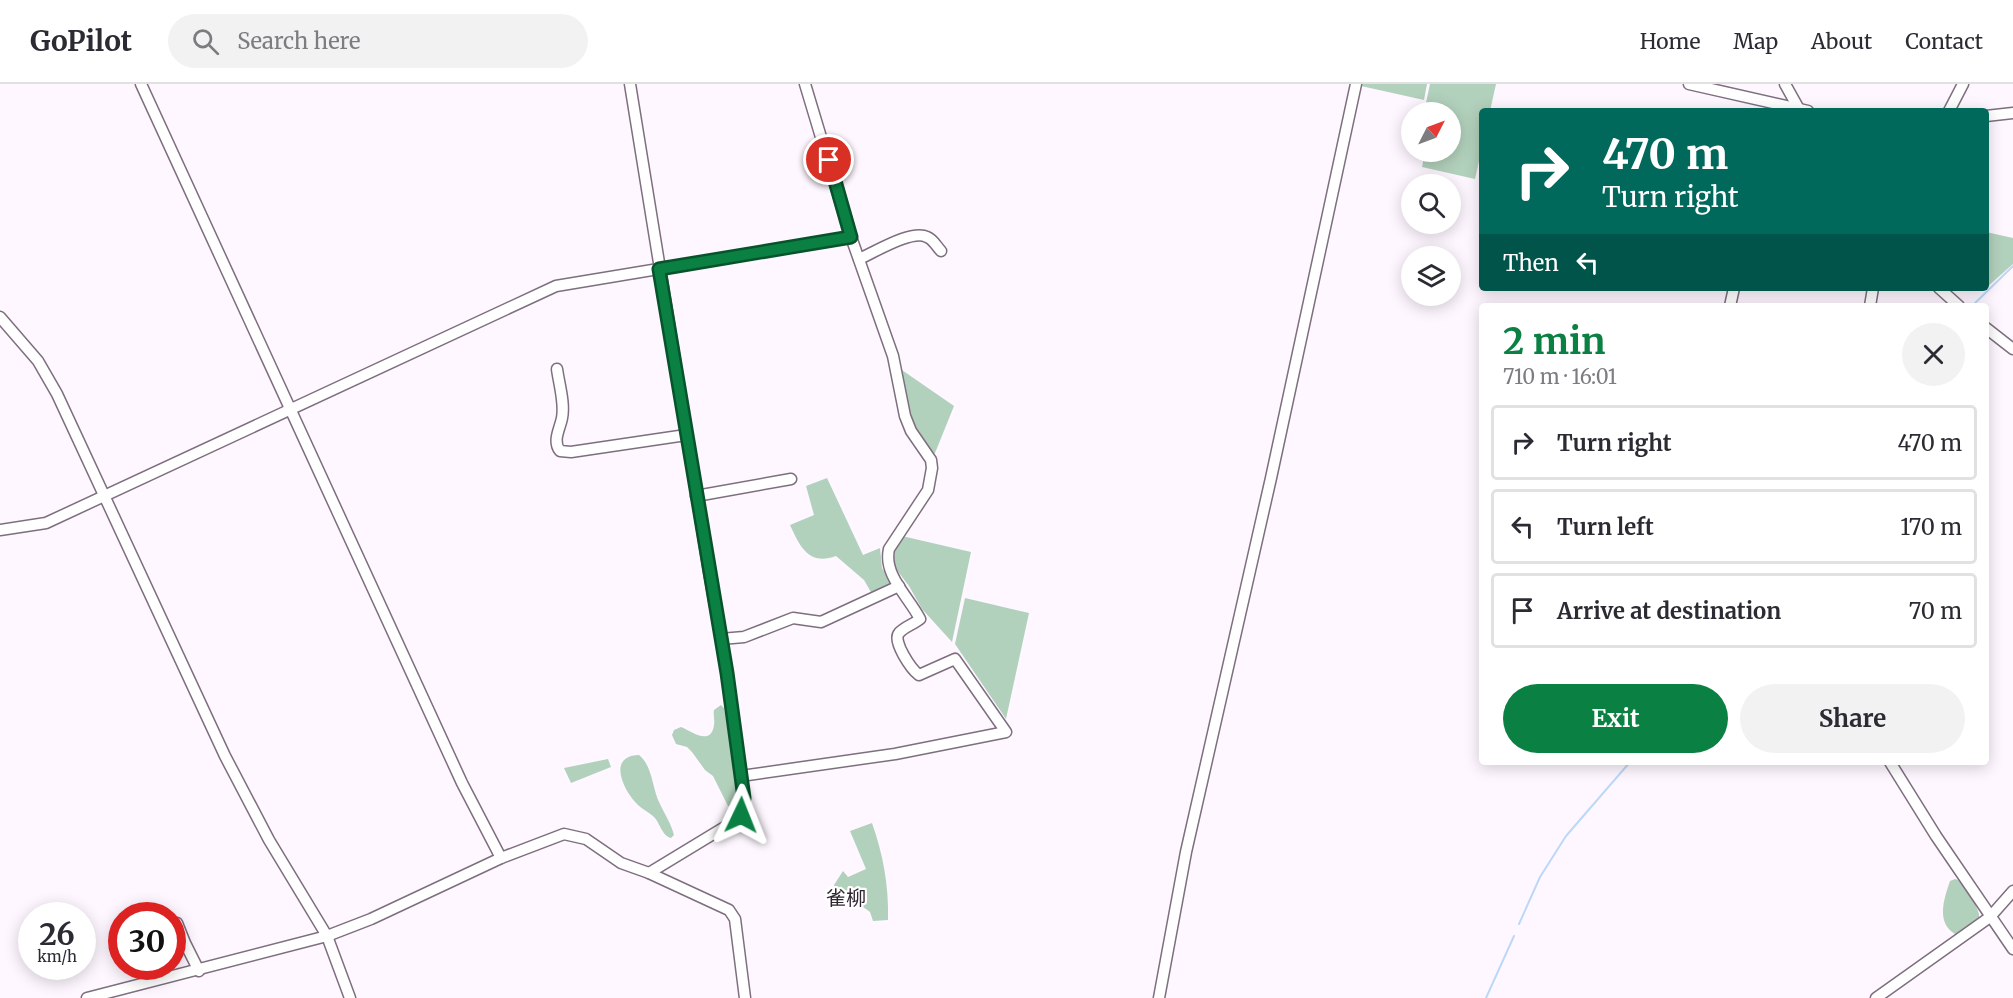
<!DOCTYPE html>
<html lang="en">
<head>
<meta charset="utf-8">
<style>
	body { margin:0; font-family:Merriweather,"Noto Sans JP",serif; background:#f2f2f3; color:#2b2b33; height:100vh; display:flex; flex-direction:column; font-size:22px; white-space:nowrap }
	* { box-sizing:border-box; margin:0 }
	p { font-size:20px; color:#7c7c81 }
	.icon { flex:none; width:33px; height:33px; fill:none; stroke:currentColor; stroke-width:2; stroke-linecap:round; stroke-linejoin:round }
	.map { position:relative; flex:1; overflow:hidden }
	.drawer { position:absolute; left:1479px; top:219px; width:510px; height:462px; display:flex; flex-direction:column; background:#fff; border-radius:6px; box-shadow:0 3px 15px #0003 }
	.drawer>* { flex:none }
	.hud { position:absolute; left:1479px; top:24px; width:510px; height:183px; border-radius:6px; box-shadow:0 3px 15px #0003; background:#00695c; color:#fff; overflow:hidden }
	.needle { width:39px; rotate:48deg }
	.fabs { position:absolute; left:1401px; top:18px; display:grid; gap:12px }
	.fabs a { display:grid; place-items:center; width:60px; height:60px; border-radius:50%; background:#fff; box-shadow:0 3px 15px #0003; font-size:30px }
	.speed { position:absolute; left:18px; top:818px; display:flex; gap:12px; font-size:30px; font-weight:700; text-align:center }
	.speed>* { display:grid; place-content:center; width:78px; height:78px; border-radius:50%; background:#fff; box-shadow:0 3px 15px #0003; line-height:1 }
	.speed small { font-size:15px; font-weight:400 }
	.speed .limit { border:9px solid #d22; background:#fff; color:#111 }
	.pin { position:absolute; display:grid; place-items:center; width:51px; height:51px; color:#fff; margin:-26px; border:3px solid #fff; border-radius:50%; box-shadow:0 2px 6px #0007 }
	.me { position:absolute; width:66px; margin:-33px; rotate:2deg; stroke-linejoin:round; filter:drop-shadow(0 0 4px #0008) }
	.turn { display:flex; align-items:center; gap:21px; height:126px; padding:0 24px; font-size:27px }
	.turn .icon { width:78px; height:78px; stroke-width:2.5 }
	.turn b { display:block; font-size:42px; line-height:51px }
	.then { display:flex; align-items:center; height:57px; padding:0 24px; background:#0003; gap:12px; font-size:22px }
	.round { display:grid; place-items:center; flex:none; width:63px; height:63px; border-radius:32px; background:#f2f2f3 }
	.overview { display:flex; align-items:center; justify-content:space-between; height:102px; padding:0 24px }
	h1 { font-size:36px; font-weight:700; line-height:45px; color:#0b8043 }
	.cta { display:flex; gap:12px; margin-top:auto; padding:12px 24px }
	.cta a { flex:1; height:69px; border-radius:36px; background:#0b8043; color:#fff; font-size:24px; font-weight:700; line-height:69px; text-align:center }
	.cta a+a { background:#f2f2f3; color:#2b2b33 }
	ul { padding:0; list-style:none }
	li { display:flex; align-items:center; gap:18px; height:75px; margin:0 12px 9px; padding:0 12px; border:3px solid #e1e1e2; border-radius:6px }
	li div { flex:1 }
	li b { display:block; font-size:22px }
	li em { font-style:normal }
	header { display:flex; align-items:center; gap:36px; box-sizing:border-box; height:84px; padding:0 30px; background:#fff; border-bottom:2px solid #e1e1e2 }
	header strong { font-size:28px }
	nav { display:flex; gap:33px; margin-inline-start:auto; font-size:21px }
	.search { width:420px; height:54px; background:#f2f2f3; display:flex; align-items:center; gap:15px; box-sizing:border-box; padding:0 21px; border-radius:33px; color:#7c7c81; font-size:22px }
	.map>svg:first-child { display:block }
</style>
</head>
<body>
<header>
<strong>GoPilot</strong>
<div class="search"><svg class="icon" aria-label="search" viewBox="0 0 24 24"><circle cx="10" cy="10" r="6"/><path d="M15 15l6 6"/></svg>Search here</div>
<nav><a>Home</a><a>Map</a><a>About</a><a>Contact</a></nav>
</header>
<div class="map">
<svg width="2013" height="914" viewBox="0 0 2013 914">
	<rect width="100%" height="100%" fill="#fef7ff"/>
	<!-- green -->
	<g fill="#b2d1bc">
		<path d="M1362,0h65l-3,16 -63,-14z"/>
		<path d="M1430,0h66l-6,27h-8v37l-7,31 -53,-12 3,-15h25v-40h-26z"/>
		<path d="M1986,148l27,6v26l-27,24z"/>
		<path d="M899,284l55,38 -19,47 -3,1c-22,-24 -27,-56 -33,-86z"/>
		<path d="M827,394l36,77 17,-7 2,20 11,18 -21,8 -8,-14 -28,-24c-27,10 -36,-9 -46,-31l24,-10 -8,-29z"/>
		<path d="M902,452l69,16 -19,90 -30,-33 -13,-23 -13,-17 -3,-9 1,-10z"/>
		<path d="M965,514l64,15 -23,106 -51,-75z"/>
		<path d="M721,621l3,3 15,85v10l-5,5 -6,-2 -15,-30 -8,-6 -13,-18 -5,-5 -11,-3 -4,-9 2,-5 7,-3c10,4 30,20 33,-2 1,-5 -1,-10 0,-15z"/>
		<path d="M639,671c14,11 13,34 21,49 5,11 11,19 14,31l-3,3c-9,-2 -11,-15 -17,-21 -5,-5 -11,-7 -16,-12 -14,-13 -32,-49 1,-50z"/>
		<path d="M608,675l3,8 -40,16 -7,-15z"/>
		<path d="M872,739c11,31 17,63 16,97l-15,1 -3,-9 -4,-3 -31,-20 -1,-4 9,-14 5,6 18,-8 -16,-38z"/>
		<path d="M1955,795c12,3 20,24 24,35v4l-14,13 -8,4c-22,-11 -13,-36 -7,-54z"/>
	</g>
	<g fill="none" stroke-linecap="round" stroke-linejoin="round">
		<!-- stream -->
		<g stroke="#bcd8f9" stroke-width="2">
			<path d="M1972,222l41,-40"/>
			<path d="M1519,840l21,-47 26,-41 64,-74"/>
			<path d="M1486,914l28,-62"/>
		</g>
		<!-- minor casing -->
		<g stroke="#7e6e7f" stroke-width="13">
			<g id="minor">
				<path d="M141,0l321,699 39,75"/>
				<path d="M630,0l79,487 18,102 17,125v9l-6,12 -89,54"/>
				<path d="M1689,0l119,27"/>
				<path d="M1785,0l15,27"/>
				<path d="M1949,27l14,-27"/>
				<path d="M1986,32l27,-3"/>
				<path d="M859,175c16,-7 53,-30 68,-22 6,2 10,10 14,14"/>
				<path d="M1939,204l20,18"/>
				<path d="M1730,222l4,-18"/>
				<path d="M1870,222l3,-18"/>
				<path d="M0,233l38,44 19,33 168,362 44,84 58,96 23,62"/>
				<path d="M1986,244l27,21"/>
				<path d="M557,285c2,15 8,34 5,49 -2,11 -10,23 -2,33l11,1 115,-17"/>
				<path d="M696,412l95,-17"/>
				<path d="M0,446l46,-7 510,-237 295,-49"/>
				<path d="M721,555l23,-2 49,-19 28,4 78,-36"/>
				<path d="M1890,678l46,74 77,113"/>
				<path d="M741,692l154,-22 111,-22 -51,-73 -36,16c-8,-6 -27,-34 -20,-42 5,-6 15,-9 21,-14 -11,-22 -37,-44 -31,-70l39,-59 4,-22 -1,-8 -20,-29 -6,-15 -12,-60 -42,-119 -46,-153"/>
				<path d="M177,839l8,20 14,28"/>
				<path d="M87,914l240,-62 44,-17 130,-61 63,-24 22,5 35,24 28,10 80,37 6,9 10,79"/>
				<path d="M1159,914l27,-146 85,-374 85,-394"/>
				<path d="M1876,914l114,-81 23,-26"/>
			</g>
		</g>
		<!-- minor -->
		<use href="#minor" stroke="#fff" stroke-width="10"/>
	</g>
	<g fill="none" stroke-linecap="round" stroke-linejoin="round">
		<!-- route casing -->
		<g stroke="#07532c" stroke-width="15">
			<path id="route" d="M741,731l3,-17 -17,-125 -68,-404 192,-32 -22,-77"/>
		</g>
		<!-- route -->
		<use href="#route" stroke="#0b8043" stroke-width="10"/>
	</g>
	<g text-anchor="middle" stroke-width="4.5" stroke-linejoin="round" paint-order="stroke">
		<!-- neighbourhood labels -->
		<g font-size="20" fill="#2e272f" stroke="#fff">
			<text x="846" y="821">雀柳</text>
		</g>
	</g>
</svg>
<div class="fabs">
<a><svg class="needle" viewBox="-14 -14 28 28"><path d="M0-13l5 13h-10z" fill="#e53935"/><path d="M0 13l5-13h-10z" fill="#7c7c81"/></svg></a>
<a><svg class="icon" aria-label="search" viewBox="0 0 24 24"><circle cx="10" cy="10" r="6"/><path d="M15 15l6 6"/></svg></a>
<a><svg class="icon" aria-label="layers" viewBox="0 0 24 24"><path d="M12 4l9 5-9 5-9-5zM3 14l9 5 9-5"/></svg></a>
</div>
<div class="speed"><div>26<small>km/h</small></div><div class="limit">30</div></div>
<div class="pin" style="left:829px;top:76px;background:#d93025"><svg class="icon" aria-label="arrive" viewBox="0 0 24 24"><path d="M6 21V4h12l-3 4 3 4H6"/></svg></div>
<svg class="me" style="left:741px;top:731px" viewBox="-20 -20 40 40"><path d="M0-17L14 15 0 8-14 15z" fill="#0b8043" stroke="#fff" stroke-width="4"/></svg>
<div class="hud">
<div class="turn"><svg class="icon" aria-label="right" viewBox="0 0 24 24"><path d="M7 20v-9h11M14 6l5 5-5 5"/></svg><div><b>470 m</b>Turn right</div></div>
<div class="then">Then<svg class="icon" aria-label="left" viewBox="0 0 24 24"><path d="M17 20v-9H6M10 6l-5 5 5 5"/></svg></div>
</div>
<section class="drawer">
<div class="overview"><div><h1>2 min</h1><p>710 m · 16:01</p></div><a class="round"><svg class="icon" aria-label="close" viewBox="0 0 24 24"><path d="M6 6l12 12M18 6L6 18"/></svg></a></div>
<ul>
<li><svg class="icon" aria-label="right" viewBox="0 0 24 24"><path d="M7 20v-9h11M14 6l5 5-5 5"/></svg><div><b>Turn right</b></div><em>470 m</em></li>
<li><svg class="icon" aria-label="left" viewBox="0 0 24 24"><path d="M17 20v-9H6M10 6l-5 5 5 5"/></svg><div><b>Turn left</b></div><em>170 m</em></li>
<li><svg class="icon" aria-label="arrive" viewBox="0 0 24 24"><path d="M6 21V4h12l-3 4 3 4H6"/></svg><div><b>Arrive at destination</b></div><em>70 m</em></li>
</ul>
<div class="cta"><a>Exit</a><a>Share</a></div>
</section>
</div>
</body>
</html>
